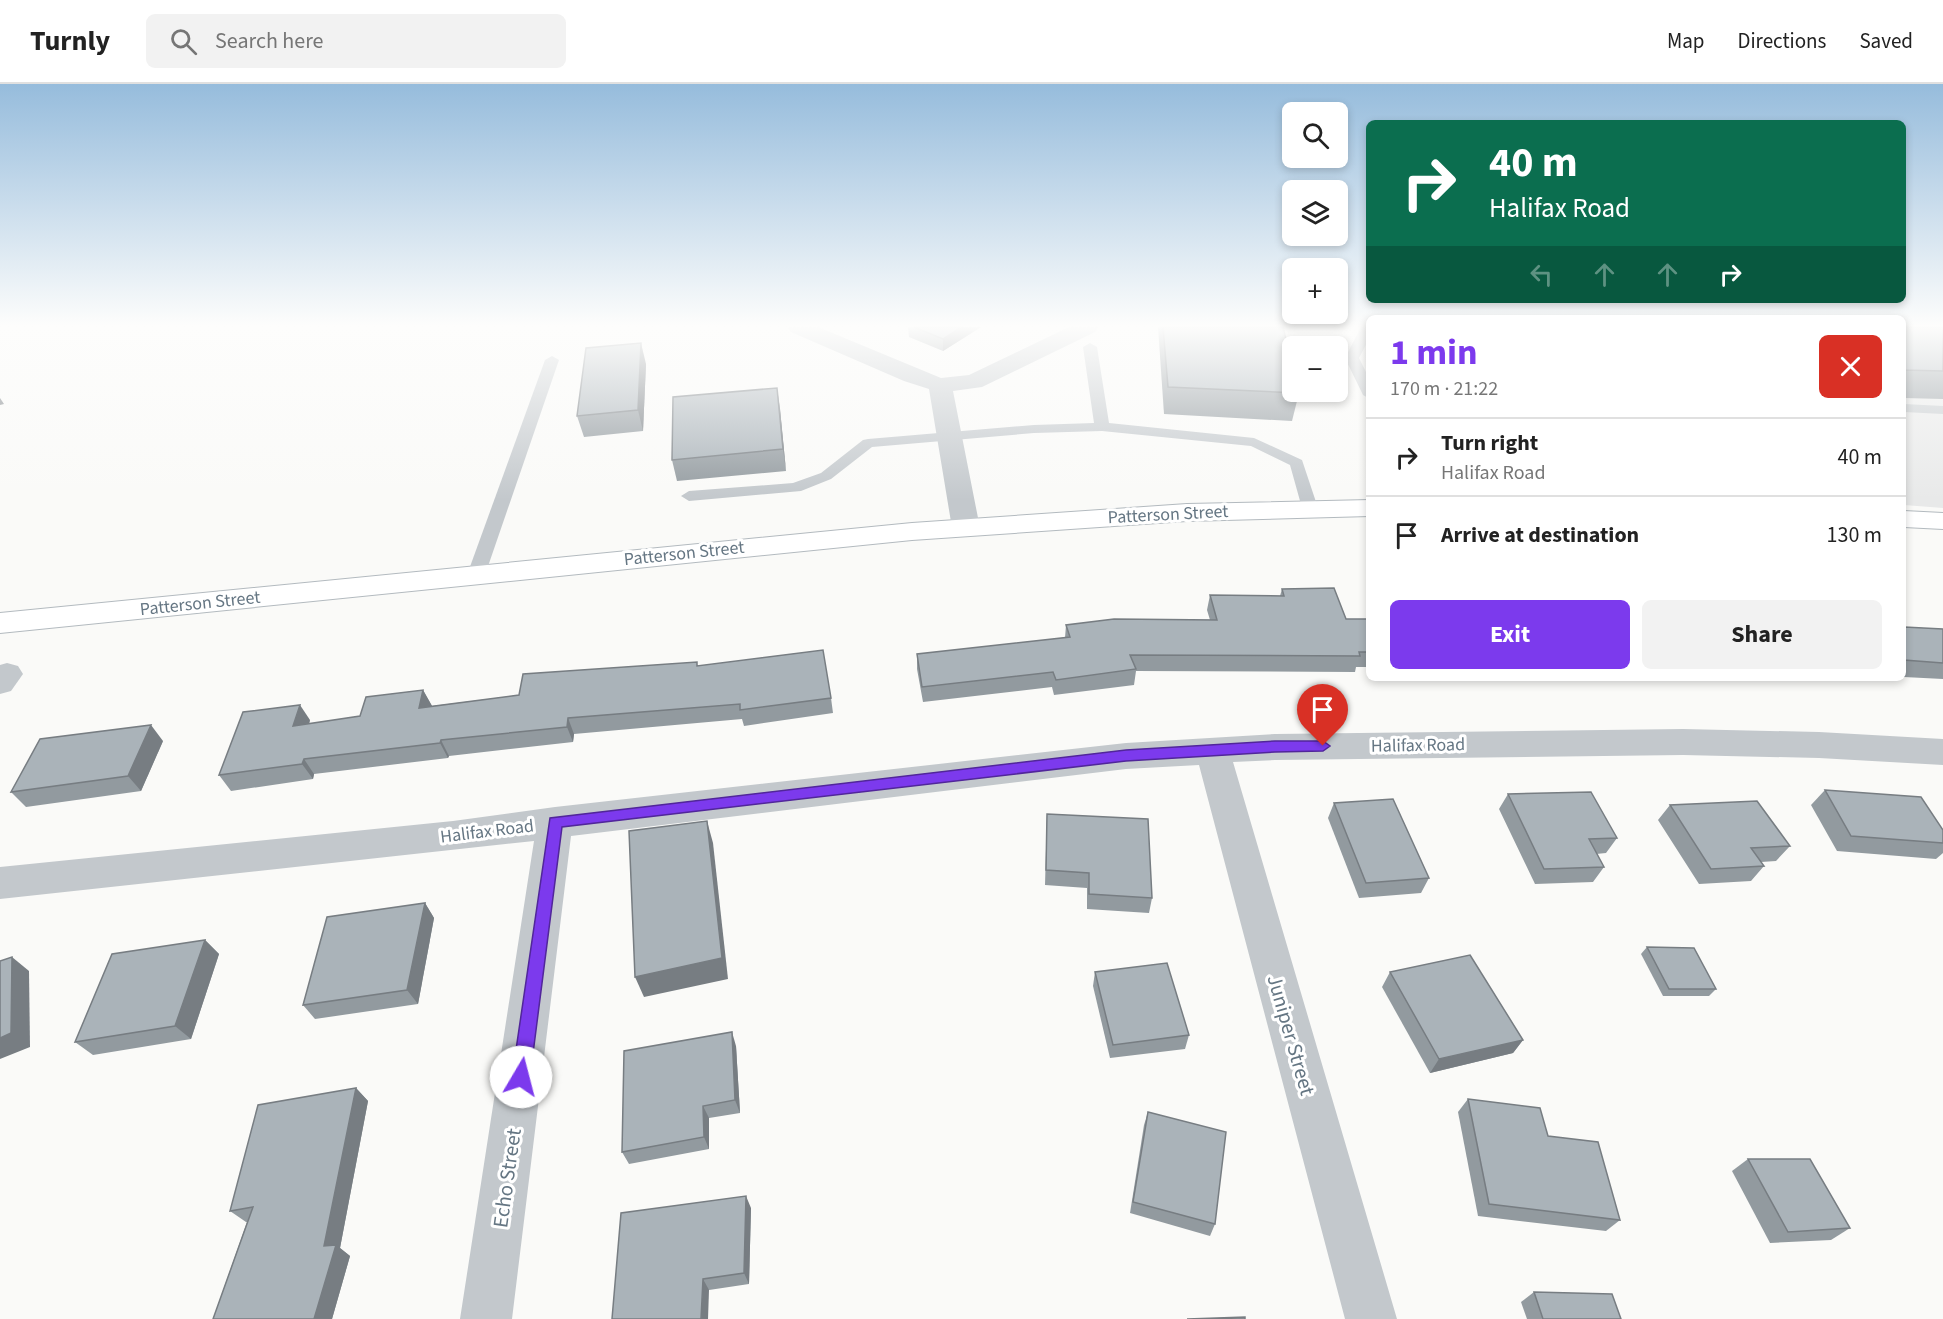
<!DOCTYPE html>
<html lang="en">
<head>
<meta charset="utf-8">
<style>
	body { margin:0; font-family:"Source Sans 3",sans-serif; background:#f2f2f2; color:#222; height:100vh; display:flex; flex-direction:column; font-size:22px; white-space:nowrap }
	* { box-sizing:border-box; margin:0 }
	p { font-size:20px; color:#767676 }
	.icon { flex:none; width:33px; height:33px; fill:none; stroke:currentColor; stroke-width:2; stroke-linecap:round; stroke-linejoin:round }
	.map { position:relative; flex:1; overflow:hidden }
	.details { position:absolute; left:1366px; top:231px; width:540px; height:366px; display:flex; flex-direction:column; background:#fff; border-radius:9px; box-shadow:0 3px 9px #0003 }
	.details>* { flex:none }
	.top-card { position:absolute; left:1366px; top:36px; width:540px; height:183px; border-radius:9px; box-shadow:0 3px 9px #0003; background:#0b6e4f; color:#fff; overflow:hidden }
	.fabs { position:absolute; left:1282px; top:18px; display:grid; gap:12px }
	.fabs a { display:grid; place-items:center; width:66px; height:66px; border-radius:9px; background:#fff; box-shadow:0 3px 9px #0003; font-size:30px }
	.pin { position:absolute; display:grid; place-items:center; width:51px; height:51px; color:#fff; margin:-62px -26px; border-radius:50% 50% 50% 0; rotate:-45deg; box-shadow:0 0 6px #0007 }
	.pin .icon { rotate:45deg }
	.me { position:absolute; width:66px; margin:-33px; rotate:8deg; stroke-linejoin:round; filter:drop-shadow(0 0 4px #0008) }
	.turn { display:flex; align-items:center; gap:21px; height:126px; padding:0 24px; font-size:27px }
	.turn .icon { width:78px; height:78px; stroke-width:2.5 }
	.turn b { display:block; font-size:42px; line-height:51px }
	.lanes { display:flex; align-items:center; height:57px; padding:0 24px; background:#0003; justify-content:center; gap:30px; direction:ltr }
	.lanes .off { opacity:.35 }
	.round { display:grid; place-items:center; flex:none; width:63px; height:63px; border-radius:9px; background:#f2f2f2 }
	.headline { display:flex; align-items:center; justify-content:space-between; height:102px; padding:0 24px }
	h1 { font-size:36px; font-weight:700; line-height:45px; color:#7c3aed }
	.button { display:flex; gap:12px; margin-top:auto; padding:12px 24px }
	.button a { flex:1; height:69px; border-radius:9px; background:#7c3aed; color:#fff; font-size:24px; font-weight:700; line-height:69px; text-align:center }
	.button a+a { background:#f2f2f2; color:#222 }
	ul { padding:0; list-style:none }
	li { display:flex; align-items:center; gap:18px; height:78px; padding:0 24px; border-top:2px solid #e0e0e0 }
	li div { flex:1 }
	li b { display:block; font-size:22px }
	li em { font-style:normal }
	header { display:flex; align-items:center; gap:36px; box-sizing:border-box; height:84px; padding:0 30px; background:#fff; border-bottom:2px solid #e0e0e0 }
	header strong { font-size:28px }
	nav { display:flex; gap:33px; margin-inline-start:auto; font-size:21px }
	.search { width:420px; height:54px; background:#f2f2f2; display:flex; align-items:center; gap:15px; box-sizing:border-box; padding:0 21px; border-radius:9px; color:#767676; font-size:22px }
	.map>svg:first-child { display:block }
</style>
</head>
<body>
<header>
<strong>Turnly</strong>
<div class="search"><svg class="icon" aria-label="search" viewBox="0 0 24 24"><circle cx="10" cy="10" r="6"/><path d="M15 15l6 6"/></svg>Search here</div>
<nav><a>Map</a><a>Directions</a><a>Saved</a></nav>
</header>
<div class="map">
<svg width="1943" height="1235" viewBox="0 0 1943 1235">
	<rect width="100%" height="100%" fill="#fafaf8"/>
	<!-- built -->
	<path fill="#e8e9e9" d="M1904,243h39v181l-39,-3z"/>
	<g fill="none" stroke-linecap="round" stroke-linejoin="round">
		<!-- secondary casing -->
		<g stroke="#b3babf" stroke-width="2">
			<g id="secondary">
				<path d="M1370,416v16l-183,5 -275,19 -912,93v-20l912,-90 275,-19z"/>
				<path d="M1904,427l39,2v16l-39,-2z"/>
			</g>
		</g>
		<!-- lane -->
		<g fill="#c3c8cc" fill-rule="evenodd">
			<path d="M1361,243h9v10l-11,21 11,22v19l-7,-4 -18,-37z"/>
			<path d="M1090,259l7,4 12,76 145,15 48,22 16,48 -2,3h-12l-2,-3 -12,-43 -39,-19 -149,-15 -68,2 -162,14 -41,32 -30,12 -112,10 -8,-5 8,-5 104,-8 28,-10 42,-33 5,-1 166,-14 60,-2 -11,-76z"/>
			<path d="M552,272l7,4 -74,215 -3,4h-12l-3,-4 78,-215z"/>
			<path d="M1904,320l39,2v8l-39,-2z"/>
		</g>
		<!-- street -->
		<g fill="#c3c8cc" fill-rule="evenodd">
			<path d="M788,243h30l123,51 28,-3 100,-48h29l-3,5 -113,55 -29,4 27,137 -4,6 -10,2 -10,-2 -4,-6 -23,-139 -25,-8 -113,-49z"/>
			<path d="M7,579l11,3 5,8 -12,17 -11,3v-29z"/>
			<path d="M1683,645l136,3 124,7v26l-124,-7 -136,-3 -408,5 -42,2 164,557h-52l-146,-554 -73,4 -555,67 -59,483h-52l74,-478 -534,58v-32l453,-46 102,-14 571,-64 149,-9z"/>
		</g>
		<!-- secondary -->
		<use href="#secondary" fill="#fff" fill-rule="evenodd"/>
	</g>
	<!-- wall -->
	<g fill="#929a9f">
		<path d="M908,243h73l-38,24 -34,-14z"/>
		<path d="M1158,243h125l16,66 -7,28 -128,-7z"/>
		<path d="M1904,243h39v72l-39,-1z"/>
		<path d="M646,280l-3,67 -59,6 -7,-21z"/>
		<path d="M780,325l6,62 -109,10 -5,-21z"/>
		<path d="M1282,505l64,30h24v48h-14l-1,5 -219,-1 -2,14 -80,10 -2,-8 -129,15 -6,-33v-15l148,-16 1,-13 144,-5 -3,-10 3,-15 70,1z"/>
		<path d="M1904,543l39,2v50l-39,-2z"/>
		<path d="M698,582l133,32 2,15 -89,13 -2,-7 -168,15 -1,8 -124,14 -1,2 -134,16 -1,5 -82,12 -12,-16 91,-55 -1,4 51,-8 63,-26 9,16 87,-11z"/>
		<path d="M163,657l-22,50 -115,16 -15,-15z"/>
		<path d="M1825,706l118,40v23l-7,6 -99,-8 -26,-46z"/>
		<path d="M1508,710l109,44 -11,15 -10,1 8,13 -11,15 -58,2 -36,-75z"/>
		<path d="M1334,719l95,75 -8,15 -62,5 -31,-80z"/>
		<path d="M1670,721l120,41 -14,15 -15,1 3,4 -13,15 -52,3 -41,-64z"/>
		<path d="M1047,730l105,84 -3,15 -62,-4v-21l-42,-3z"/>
		<path d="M425,819l9,15 -16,86 -103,15 -12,-14z"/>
		<path d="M205,856l14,14 -28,85 -98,16 -18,-13z"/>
		<path d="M1647,863l69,42 -7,7h-46l-22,-42z"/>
		<path d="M1095,888l94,63 -4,14 -75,9 -17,-72z"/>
		<path d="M1390,888l133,68 -10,13 -83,20 -48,-86z"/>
		<path d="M736,962l4,67 -31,5v31l-80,15 -7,-12z"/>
		<path d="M356,1004l12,13 -28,147 10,8 -18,63h-119l34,-97h-1l-16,-11z"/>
		<path d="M1468,1015l152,121 -14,11 -128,-15 -20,-104z"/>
		<path d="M1148,1028l67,112 -5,12 -80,-23 14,-88z"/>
		<path d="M1748,1075l102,69 -19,12 -61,3 -38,-72z"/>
		<path d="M751,1124l-2,76 -40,6 -97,29z"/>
		<path d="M1534,1208l87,27h-94l-6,-17z"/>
	</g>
	<!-- shaded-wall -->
	<g fill="#777d82">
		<path d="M961,243h20l-38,24v-12z"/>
		<path d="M641,259l5,21 -3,67 -5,-21z"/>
		<path d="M777,304l3,21 6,62 -3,-22z"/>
		<path d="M0,314l4,6 -4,1z"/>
		<path d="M423,606l9,16 -13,2z"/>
		<path d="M300,621l10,15 -6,21 -11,-15z"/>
		<path d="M568,634l6,16 -1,8 -6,-15z"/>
		<path d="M151,641l12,16 -22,50 -13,-15z"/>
		<path d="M441,656l8,16 -1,2 -8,-15z"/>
		<path d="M304,675l10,15 -1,5 -11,-15z"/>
		<path d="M707,737l6,22 15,136 -84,18 -9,-20z"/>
		<path d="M425,819l9,15 -16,86 -11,-14z"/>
		<path d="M205,856l14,14 -28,85 -16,-13z"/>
		<path d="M12,873l17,14 1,76 -30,12v-21z"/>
		<path d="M732,948l4,14 4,67 -5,-13z"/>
		<path d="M1523,956l-10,13 -83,20 9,-14z"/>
		<path d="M356,1004l12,13 -28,147 10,8 -18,63h-18l10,-73z"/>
		<path d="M703,1022l6,12v31l-5,-12z"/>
		<path d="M746,1112l5,12 -2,76 -5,-11z"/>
		<path d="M703,1195l6,11 -1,29h-7z"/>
	</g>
	<!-- building -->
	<g fill="#aab3b9" stroke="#777d82" stroke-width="1.5">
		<path d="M914,243h47l-18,12z"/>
		<path d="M1163,243h120l10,41v24h6v1l-131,-6z"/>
		<path d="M1904,243h39v44l-39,-1z"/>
		<path d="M641,259l-3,67 -61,6 9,-68z"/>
		<path d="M777,304l6,61 -111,11 1,-63z"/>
		<path d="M1334,504l12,31h24v33h-11l1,4 -230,-1 6,14 -80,11 -3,-8 -131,15 -5,-33 153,-17 -4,-12 48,-6 103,1 -7,-25 74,1 -2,-7z"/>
		<path d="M1904,543l39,2v34l-39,-3z"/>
		<path d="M823,566l8,48 -91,12v-6l-172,14 -1,9 -126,13 -1,3 -136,16 -2,5 -83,11 24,-63 57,-7 -7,21 67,-10 6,-19 57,-7 -4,18 100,-13 4,-21 174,-12v4z"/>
		<path d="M151,641l-23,51 -117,16 29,-53z"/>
		<path d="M1825,706l96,7 22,33v13l-92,-7z"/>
		<path d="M1591,708l26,46 -28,1 15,28 -60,2 -36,-75z"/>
		<path d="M1393,715l36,79 -63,5 -32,-80z"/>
		<path d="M1757,717l33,45 -39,2 13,18 -53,3 -41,-64z"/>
		<path d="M1047,730l101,5 4,79 -63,-4v-21l-43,-3z"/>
		<path d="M707,737l15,137 -87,19 -6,-146z"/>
		<path d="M425,819l-18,87 -104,15 24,-88z"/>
		<path d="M205,856l-30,86 -100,16 37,-88z"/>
		<path d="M1647,863l47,1 22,41h-47z"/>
		<path d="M1470,871l53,85 -84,19 -49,-87z"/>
		<path d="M12,873l-1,76 -11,5v-77z"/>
		<path d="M1167,879l22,72 -76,10 -18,-73z"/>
		<path d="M732,948l3,68 -32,6 1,31 -82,15 2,-101z"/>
		<path d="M356,1004l-32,158 12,-1 -22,74h-101l40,-112 -23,4 28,-106z"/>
		<path d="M1468,1015l72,9 8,28 50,6 22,78 -131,-16z"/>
		<path d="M1148,1028l78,20 -11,92 -82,-22z"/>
		<path d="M1748,1075h62l40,69 -62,4z"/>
		<path d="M746,1112l-2,77 -41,6 -2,40h-89l9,-106z"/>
		<path d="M1534,1208l78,2 9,25h-78z"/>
		<path d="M1245,1233v2h-58z"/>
	</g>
	<!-- sky -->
	<linearGradient id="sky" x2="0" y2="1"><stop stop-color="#96bcdc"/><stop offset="0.58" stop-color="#fdfdfc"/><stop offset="1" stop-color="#fdfdfc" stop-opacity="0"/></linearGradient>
	<rect width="1943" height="416" fill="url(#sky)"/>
	<!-- route -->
	<path fill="#7c3aed" stroke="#51269a" stroke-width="1.5" d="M1275,657h48l7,5 -7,5 -48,1 -149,9 -564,66 -32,250 -3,6 -6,3 -7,-3 -2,-6 38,-259 576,-68z"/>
	<g text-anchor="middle" stroke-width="6" stroke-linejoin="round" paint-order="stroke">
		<!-- street labels -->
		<g font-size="18" fill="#657683" stroke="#fff">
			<text transform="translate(1168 430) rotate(-3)" y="6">Patterson Street</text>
			<text transform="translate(684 469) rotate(-6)" y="6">Patterson Street</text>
			<text transform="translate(200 519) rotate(-6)" y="6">Patterson Street</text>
			<text transform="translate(1418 661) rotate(-1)" y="6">Halifax Road</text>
			<text transform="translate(487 747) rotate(-7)" y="6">Halifax Road</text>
		</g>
		<!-- near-street labels -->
		<g font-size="21" fill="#657683" stroke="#fff">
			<text transform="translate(1291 951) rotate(74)" y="7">Juniper Street</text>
			<text transform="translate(507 1094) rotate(-82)" y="7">Echo Street</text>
		</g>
	</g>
</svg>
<div class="fabs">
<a><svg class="icon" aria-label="search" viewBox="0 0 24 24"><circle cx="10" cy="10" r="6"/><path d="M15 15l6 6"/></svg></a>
<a><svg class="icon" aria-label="layers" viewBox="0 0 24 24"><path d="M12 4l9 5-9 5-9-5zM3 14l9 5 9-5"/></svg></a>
<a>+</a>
<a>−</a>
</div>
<div class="pin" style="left:1323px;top:662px;background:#d93025"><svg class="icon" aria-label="arrive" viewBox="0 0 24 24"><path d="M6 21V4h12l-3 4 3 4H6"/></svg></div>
<svg class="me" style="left:521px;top:993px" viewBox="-20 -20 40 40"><circle r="19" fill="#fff"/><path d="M0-13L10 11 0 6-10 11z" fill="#7c3aed"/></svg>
<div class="top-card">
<div class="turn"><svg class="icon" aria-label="right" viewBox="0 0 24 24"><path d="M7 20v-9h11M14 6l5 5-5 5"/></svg><div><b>40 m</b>Halifax Road</div></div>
<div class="lanes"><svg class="icon off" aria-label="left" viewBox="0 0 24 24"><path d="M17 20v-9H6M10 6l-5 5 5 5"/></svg><svg class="icon off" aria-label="ahead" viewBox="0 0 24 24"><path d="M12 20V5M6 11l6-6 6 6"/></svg><svg class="icon off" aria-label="ahead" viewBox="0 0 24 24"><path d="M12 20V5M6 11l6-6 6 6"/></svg><svg class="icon" aria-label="right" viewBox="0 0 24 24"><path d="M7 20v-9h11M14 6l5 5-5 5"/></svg></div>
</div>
<section class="details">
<div class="headline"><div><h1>1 min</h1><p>170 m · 21:22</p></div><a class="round" style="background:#d93025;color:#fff"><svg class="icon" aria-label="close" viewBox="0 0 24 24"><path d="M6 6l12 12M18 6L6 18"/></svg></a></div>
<ul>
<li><svg class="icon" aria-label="right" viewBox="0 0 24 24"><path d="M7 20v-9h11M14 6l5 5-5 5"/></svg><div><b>Turn right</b><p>Halifax Road</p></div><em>40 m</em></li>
<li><svg class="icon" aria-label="arrive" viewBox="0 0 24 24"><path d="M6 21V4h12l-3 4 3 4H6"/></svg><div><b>Arrive at destination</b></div><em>130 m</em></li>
</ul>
<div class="button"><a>Exit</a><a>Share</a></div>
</section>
</div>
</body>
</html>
